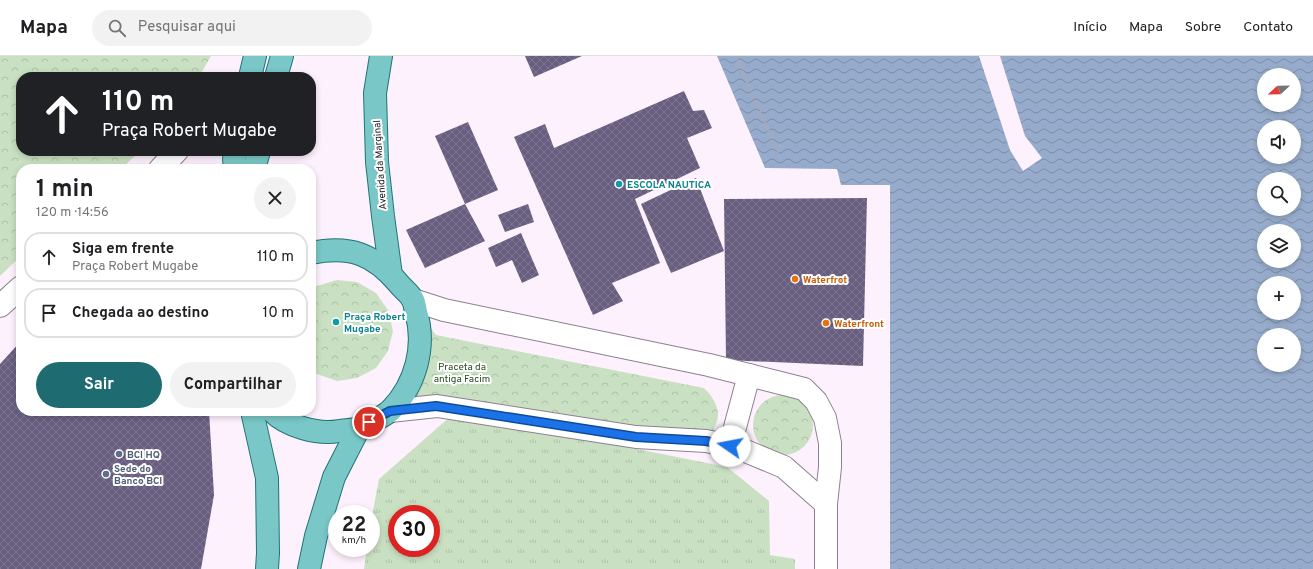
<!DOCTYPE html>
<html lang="pt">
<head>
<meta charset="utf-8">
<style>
	body { margin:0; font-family:Overpass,sans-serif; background:#f2f2f2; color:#202124; height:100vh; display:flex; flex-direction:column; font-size:15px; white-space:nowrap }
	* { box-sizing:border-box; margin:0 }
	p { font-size:13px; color:#757577 }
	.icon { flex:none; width:22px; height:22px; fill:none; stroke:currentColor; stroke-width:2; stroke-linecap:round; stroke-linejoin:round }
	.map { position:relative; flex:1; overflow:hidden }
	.details { position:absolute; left:16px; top:108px; width:300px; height:252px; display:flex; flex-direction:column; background:#fff; border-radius:16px; box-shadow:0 2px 6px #0003 }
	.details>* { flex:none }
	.top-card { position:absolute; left:16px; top:16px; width:300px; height:84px; border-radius:16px; box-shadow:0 2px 6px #0003; background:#202124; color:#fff; overflow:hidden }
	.needle { width:26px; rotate:248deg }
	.tools { position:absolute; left:1257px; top:12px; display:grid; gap:8px }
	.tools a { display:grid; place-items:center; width:44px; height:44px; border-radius:50%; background:#fff; box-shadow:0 2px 6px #0003; font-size:20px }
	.speed { position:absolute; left:328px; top:449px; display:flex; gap:8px; font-size:20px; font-weight:700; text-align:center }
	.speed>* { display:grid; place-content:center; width:52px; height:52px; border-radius:50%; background:#fff; box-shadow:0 2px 6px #0003; line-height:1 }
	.speed small { font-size:10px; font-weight:400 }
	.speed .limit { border:6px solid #d22; background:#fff; color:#111 }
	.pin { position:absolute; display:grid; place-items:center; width:34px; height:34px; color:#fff; margin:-17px; border:2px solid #fff; border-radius:50%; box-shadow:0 1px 4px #0007 }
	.me { position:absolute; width:44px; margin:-22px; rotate:282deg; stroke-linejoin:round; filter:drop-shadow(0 0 3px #0008) }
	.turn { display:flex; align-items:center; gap:14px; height:84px; padding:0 20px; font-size:18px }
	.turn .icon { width:52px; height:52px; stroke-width:2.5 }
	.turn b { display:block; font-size:28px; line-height:34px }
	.round { display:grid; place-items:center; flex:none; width:42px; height:42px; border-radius:21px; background:#f2f2f2 }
	.headline { display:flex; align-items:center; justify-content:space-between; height:68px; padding:0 20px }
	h1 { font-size:24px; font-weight:700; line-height:30px }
	.primary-button { display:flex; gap:8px; margin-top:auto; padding:8px 20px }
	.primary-button a { flex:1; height:46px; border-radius:24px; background:#1f6b72; color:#fff; font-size:16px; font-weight:700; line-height:46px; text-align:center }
	.primary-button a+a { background:#f2f2f2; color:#202124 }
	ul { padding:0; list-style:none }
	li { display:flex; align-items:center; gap:12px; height:50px; margin:0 8px 6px; padding:0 12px; border:2px solid #e0e0e0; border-radius:16px }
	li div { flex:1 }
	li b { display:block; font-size:15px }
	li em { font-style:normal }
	header { display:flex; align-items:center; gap:24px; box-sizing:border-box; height:56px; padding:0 20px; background:#fff; border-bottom:1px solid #e0e0e0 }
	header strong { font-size:19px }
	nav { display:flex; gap:22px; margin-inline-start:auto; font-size:14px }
	.search { width:280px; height:36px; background:#f2f2f2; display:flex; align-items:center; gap:10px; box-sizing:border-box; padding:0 14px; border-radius:22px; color:#757577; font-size:15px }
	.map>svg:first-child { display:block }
</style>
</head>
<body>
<header>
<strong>Mapa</strong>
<div class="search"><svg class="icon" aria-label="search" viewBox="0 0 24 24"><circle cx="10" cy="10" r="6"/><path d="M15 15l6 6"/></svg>Pesquisar aqui</div>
<nav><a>Início</a><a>Mapa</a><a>Sobre</a><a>Contato</a></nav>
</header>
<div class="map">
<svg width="1313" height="513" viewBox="0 0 1313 513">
	<defs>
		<pattern id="grass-tufts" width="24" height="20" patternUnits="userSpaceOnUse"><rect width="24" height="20" fill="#c9e1c2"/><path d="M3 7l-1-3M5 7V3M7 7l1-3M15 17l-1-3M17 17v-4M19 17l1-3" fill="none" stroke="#acc1a7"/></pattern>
		<pattern id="forest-crowns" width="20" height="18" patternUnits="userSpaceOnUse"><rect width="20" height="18" fill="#c9e1c2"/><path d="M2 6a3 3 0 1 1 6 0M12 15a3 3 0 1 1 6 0" fill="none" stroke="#acc1a7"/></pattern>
		<pattern id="water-waves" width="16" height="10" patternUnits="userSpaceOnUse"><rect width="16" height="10" fill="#97accc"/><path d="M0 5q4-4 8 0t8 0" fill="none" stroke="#7b8ca5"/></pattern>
		<pattern id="building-cross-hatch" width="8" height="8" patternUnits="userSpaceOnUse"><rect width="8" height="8" fill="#685f80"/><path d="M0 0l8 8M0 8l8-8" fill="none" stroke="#7e7690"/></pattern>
	</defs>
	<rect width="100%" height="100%" fill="#fdf1fe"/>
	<!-- grass -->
	<path fill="url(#grass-tufts)" fill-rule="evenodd" d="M452,359l70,11 205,41 42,34 1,54 25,4v10h-431l3,-21h4v-27l8,-42zM397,458h34v34h-34z"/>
	<!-- forest -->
	<g fill="url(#forest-crowns)">
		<path d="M0,0h211l-12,21h-178v74h119l-19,18h-100v87l-21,20z"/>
		<path d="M337,224l20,2 19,11 12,17 5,21 -5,20 -12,17 -19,10 -20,3 -20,-7 -6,-5v-78l6,-5z"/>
		<path d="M426,266l10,13 268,53c9,9 18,22 12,36 -2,5 -7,11 -10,17l-294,-38 17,-40z"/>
		<circle cx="783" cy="369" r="30"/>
	</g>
	<!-- water -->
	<path fill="url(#water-waves)" fill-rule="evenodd" d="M717,0h262l31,94 13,21 19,-13 -17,-22 -25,-80h313v513h-423v-384h-49l-4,-16 -72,-1zM1264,19h30v30h-30zM1264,71h30v30h-30zM1264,123h30v30h-30zM1264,175h30v30h-30zM1264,227h30v30h-30zM1264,279h30v30h-30z"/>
	<!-- building -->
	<g fill="url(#building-cross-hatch)">
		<path d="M525,0h57l-48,21z"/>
		<path d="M684,35l9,20 11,-1 8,18 -25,10 13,30 -65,31 25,64 -48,20 11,18 -30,14 -79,-178 31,-13 9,24z"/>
		<path d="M468,66l30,68 -33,14 -30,-68z"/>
		<path d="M696,122l28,73 -53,22 -30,-69z"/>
		<path d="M867,142l-4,168 -137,-6 -2,-161z"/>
		<path d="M465,148l20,37 -60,27 -19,-38z"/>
		<path d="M528,148l6,18 -29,10 -7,-17z"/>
		<path d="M521,177l18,42 -17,8 -10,-23 -16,7 -8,-19z"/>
		<path d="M21,285v70h188l5,84 -13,74h-201v-205z"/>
	</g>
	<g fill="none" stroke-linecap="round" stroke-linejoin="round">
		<!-- minor casing -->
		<g stroke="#8d808f" stroke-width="24">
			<g id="minor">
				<path d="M160,113l17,-18"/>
				<path d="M413,244l31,10 265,55 95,24 12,12 9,17 5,25v24l-4,37v65"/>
				<path d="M0,250l21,-19"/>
				<path d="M390,355l47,-5 199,31 70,4 30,6 48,20 42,37"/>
				<path d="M730,390l19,-71"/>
			</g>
		</g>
		<!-- major casing -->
		<g stroke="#217476" stroke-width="24">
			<g id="major">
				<path d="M381,0l-6,37 2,69 6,54 8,59"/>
				<path d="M250,21l5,-21"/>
				<path d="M276,21l6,-21"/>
				<path d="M235,113l-1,-10 2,-8"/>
				<path d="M254,113l5,-18"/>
				<path d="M252,355l15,67 1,75 -1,16"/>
				<path d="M272,355c14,15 46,24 67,20 6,-1 14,-1 21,-3 6,-3 27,-14 31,-18 25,-26 35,-64 25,-98 -1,-4 -1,-8 -3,-12 -3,-6 -10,-11 -14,-16 -25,-30 -49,-39 -88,-31"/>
				<path d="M309,513l7,-33 18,-59 25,-49"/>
			</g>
		</g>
		<!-- path -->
		<path stroke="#b1a7b2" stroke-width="2.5" stroke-dasharray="2 2" stroke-linecap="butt" d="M736,0l42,98"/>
		<!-- minor -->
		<use href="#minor" stroke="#fff" stroke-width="22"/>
		<!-- major -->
		<use href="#major" stroke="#79c7c7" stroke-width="22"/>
	</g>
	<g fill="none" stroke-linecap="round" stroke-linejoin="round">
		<!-- route casing -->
		<g stroke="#114b97" stroke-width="10">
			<path id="route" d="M369,366l21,-11 46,-5 200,31 70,4 24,5"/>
		</g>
		<!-- route -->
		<use href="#route" stroke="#1a73e8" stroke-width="7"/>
	</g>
	<!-- markers -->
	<g fill="#0f9aa8" stroke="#fff" stroke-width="1.5">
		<circle cx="619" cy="128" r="4"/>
		<circle cx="336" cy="266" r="4"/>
	</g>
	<g fill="#e8710a" stroke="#fff" stroke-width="1.5">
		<circle cx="795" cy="223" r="4"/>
		<circle cx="826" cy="267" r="4"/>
	</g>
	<g fill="#5c6f8a" stroke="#fff" stroke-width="1.5">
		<circle cx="119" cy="398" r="4"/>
		<circle cx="106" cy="418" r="4"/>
	</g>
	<g text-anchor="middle" stroke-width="4" stroke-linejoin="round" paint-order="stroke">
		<!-- street labels -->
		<g font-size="10" fill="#252025" stroke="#fff">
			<text transform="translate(379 109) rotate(-94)" y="4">Avenida da Marginal</text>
		</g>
		<!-- culture labels -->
		<g font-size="10" font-weight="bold" fill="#0d838f" stroke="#fff" text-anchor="start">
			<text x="627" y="132">ESCOLA NAUTICA</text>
			<text x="344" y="264">Praça Robert<tspan x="344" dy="12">Mugabe</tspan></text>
		</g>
		<!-- food labels -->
		<g font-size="10" font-weight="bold" fill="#c56008" stroke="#fff" text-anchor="start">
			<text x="803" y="227">Waterfrot</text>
			<text x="834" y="271">Waterfront</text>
		</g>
		<!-- park labels -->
		<g font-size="10" fill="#26491c" stroke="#fff">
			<text x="462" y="314">Praceta da<tspan x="462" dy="12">antiga Facim</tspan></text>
		</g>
		<!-- service labels -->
		<g font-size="10" font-weight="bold" fill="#4e5e75" stroke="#fff" text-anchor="start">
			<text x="127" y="402">BCI HQ</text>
			<text x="114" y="416">Sede do<tspan x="114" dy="12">Banco BCI</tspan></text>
		</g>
	</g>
</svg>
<div class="tools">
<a><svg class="needle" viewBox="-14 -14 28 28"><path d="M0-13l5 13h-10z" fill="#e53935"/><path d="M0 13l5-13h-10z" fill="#757577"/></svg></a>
<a><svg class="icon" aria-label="sound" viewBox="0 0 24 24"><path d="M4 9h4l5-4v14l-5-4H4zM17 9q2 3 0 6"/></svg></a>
<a><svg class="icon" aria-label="search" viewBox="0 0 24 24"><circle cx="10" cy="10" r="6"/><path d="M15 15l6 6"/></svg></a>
<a><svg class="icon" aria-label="layers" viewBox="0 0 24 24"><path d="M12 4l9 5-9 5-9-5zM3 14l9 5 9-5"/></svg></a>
<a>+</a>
<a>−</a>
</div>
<div class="speed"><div>22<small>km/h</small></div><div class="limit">30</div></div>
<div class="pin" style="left:369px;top:366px;background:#d93025"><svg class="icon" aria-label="arrive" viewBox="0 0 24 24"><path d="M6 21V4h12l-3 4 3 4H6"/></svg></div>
<svg class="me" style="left:730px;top:390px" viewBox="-20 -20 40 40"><circle r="19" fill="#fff"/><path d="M0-13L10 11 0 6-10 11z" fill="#1a73e8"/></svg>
<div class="top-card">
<div class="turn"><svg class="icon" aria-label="ahead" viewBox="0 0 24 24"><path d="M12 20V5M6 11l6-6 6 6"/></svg><div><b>110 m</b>Praça Robert Mugabe</div></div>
</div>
<section class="details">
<div class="headline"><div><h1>1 min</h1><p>120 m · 14:56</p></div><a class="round"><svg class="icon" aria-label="close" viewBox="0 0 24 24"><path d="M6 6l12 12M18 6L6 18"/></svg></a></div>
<ul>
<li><svg class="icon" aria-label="ahead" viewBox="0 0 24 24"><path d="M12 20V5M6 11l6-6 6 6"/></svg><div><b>Siga em frente</b><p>Praça Robert Mugabe</p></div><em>110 m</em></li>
<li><svg class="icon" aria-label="arrive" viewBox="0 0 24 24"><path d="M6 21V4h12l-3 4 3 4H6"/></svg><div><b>Chegada ao destino</b></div><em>10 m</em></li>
</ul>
<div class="primary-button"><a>Sair</a><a>Compartilhar</a></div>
</section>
</div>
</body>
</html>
